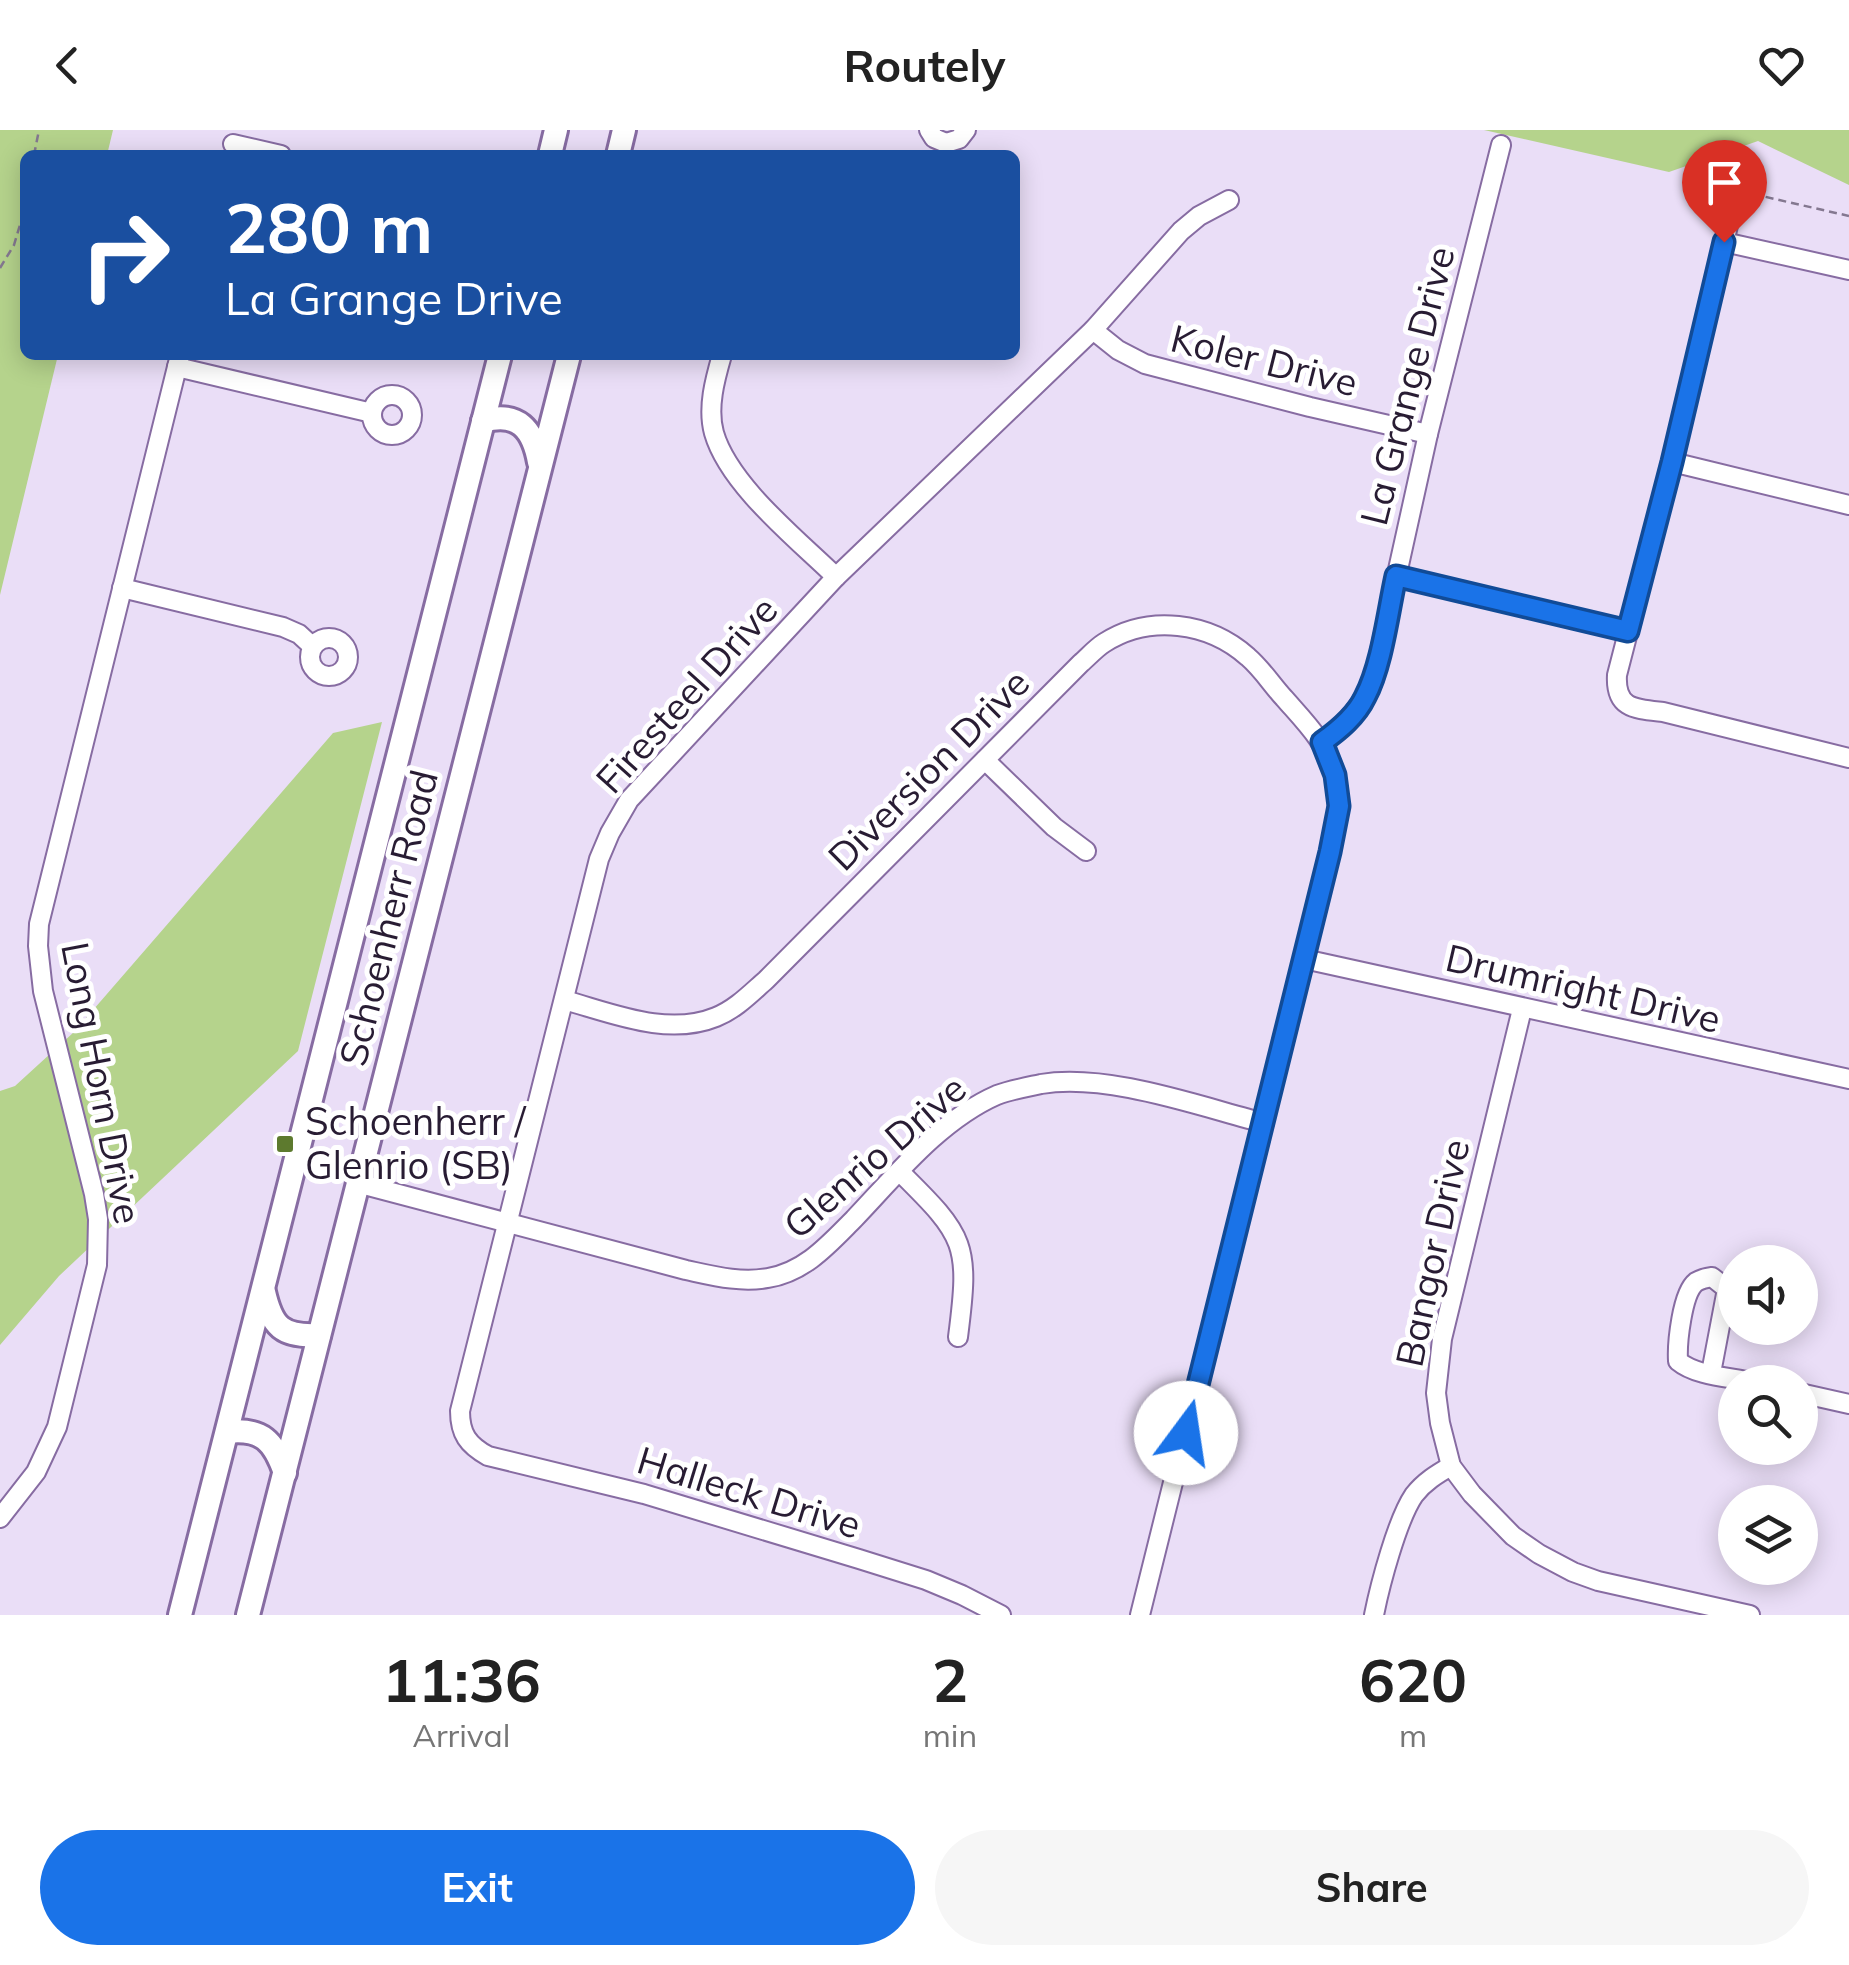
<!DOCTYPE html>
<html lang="en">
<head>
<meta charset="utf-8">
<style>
	body { margin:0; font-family:Mulish,sans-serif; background:#f6f6f6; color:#222; height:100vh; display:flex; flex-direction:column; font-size:38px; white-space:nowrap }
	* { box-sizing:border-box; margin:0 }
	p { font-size:32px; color:#767676 }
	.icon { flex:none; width:55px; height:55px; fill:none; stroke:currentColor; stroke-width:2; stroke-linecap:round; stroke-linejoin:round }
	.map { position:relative; height:1485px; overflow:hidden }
	.panel { display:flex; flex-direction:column; background:#fff; flex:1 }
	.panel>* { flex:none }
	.banner { position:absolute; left:20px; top:20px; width:1000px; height:210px; border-radius:15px; box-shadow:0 5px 25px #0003; background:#1a4fa0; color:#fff; overflow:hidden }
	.controls { position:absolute; left:1718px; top:1115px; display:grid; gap:20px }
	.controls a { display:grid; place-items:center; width:100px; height:100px; border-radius:50%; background:#fff; box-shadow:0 5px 25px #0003; font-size:50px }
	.pin { position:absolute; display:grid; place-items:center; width:85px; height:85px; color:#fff; margin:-102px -42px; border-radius:50% 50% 50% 0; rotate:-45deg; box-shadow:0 0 10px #0007 }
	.pin .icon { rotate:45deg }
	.me { position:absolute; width:110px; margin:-55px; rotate:14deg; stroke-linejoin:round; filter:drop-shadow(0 0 8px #0008) }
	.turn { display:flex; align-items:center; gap:35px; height:210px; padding:0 40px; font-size:45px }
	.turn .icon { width:130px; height:130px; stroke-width:2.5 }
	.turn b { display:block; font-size:70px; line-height:85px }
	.eta { display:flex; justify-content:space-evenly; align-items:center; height:170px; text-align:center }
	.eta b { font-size:60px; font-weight:700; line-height:70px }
	.button { display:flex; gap:20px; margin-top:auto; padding:20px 40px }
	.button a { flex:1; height:115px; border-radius:60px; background:#1a73e8; color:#fff; font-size:40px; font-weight:700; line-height:115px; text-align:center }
	.button a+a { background:#f6f6f6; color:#222 }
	header { display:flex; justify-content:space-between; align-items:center; height:130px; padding:0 40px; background:#fff; font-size:45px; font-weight:700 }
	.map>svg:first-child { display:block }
</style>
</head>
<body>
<header><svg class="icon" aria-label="back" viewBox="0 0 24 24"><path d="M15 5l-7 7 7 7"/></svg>Routely<svg class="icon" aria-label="heart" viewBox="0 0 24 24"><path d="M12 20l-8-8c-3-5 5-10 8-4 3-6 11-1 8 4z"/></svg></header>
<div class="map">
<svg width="1849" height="1485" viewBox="0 0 1849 1485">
	<rect width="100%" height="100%" fill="#eadef7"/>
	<!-- green -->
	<g fill="#b5d38c">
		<path d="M0,0h113l-6,25h-82v200h33l-58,240z"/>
		<path d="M1484,0h365v55l-91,-44 -89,31z"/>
		<path d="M382,592l-84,329 -239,225 -59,69v-254l15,-5 59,-54 259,-299z"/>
	</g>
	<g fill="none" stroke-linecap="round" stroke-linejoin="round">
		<!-- minor casing -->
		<g stroke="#876ca2" stroke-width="22">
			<g id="minor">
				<path d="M929,0l5,8 12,5 13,-4 7,-9"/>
				<path d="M233,14l48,11"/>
				<path d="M1735,66l-63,266 -55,213c-2,34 18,34 46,37l186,46"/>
				<path d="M1724,112l125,28"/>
				<path d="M1093,200l25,20 27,14 165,43 118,27"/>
				<path d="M722,225c-7,24 -15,53 -8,78 15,52 83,106 122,144"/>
				<path d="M177,237l195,46"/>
				<circle cx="392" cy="285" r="20"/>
				<path d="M1672,332l177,43"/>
				<path d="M1396,446l232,55"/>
				<path d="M122,458l161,39 16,7 13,12"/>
				<circle cx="329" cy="527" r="19"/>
				<path d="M1322,612c24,-18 40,-36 52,-64l54,-244 73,-289"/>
				<path d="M985,630l69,67 32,24"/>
				<path d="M1304,829l545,120"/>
				<path d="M564,870c48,13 103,37 152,17 20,-8 35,-24 50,-37l315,-317c7,-6 15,-15 23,-20 45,-29 105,-21 144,14 14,12 24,28 36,41 21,24 43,45 51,77 7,26 0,51 -5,77l-190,763"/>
				<path d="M1522,879l-80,330 -6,54 4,30 11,43 21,28 41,42 26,18 34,18 25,9 152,34"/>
				<path d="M900,1042c66,65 70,72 58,165"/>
				<path d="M357,1053l329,87c28,6 54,13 82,8 37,-6 61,-34 86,-59 42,-44 86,-99 143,-124 13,-5 30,-8 44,-11 67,-11 157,22 223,39"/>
				<path d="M1711,1243l16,-84 -15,-12c-7,1 -11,2 -16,5 -14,11 -19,61 -18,79 18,15 51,16 74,21"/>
				<path d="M1800,1263l49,11"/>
				<path d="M0,1388l36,-46 21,-45 40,-162 1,-46 -4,-25 -51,-203 -5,-45 1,-22 141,-569"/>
				<path d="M1001,1485l-39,-20 -36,-15 -67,-21 -215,-65 -156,-38c-20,-11 -28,-22 -28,-45l139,-552 11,-26 19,-33 207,-223 257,-247 88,-99 18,-15 30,-16"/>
				<path d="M1374,1485c6,-30 23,-95 40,-120 10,-13 23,-21 37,-29"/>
			</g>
		</g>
		<!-- secondary casing -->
		<g stroke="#876ca2" stroke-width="28">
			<g id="secondary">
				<path d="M550,25l6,-25"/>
				<path d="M618,25l6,-25"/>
				<path d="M483,291c35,-10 50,8 56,41"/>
				<path d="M264,1162c8,35 18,45 55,43"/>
				<path d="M227,1302c35,-4 47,9 58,41"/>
				<path d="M180,1485l320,-1260"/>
				<path d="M248,1485l321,-1260"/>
			</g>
		</g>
		<!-- path -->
		<g stroke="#847890" stroke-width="2.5" stroke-dasharray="8 5" stroke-linecap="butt">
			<path d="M34,25l5,-25"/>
			<path d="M1712,54l9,2"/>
			<path d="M1753,64l96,22"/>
			<path d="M0,138l14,-23 11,-37"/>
		</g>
		<!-- minor -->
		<use href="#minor" stroke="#fff" stroke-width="18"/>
		<!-- secondary -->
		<use href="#secondary" stroke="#fff" stroke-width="22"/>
	</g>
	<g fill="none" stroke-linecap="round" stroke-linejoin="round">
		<!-- route casing -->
		<g stroke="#114b97" stroke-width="25">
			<path id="route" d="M1186,1303l144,-581 9,-46 -4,-31 -13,-33c17,-12 34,-26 43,-45 17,-32 23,-85 31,-121l232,55 44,-169 52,-220"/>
		</g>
		<!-- route -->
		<use href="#route" stroke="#1a73e8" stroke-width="18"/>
	</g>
	<!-- markers -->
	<rect fill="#5d7a2e" stroke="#fff" stroke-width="4" x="275" y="1004" width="20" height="20" rx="5"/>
	<g text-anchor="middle" stroke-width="10" stroke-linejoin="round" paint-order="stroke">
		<!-- street labels -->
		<g font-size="38" fill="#281c33" stroke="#fff">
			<text transform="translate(1264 231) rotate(14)" y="13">Koler Drive</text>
			<text transform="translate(1408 256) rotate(-76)" y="13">La Grange Drive</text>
			<text transform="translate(687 565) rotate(-48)" y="13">Firesteel Drive</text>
			<text transform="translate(929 640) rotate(-45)" y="13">Diversion Drive</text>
			<text transform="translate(389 788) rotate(-76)" y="13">Schoenherr Road</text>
			<text transform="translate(1583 859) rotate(13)" y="13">Drumright Drive</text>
			<text transform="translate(101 953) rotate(79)" y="13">Long Horn Drive</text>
			<text transform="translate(875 1027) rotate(-41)" y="13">Glenrio Drive</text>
			<text transform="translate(1433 1123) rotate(-78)" y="13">Bangor Drive</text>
			<text transform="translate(749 1363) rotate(17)" y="13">Halleck Drive</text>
		</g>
		<!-- poi labels -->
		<g font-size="38" fill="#281c33" stroke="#fff" text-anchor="start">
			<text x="305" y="1005">Schoenherr /<tspan x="305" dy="44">Glenrio (SB)</tspan></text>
		</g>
	</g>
</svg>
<div class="controls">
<a><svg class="icon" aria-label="sound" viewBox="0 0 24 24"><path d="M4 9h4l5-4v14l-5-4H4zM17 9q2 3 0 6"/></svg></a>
<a><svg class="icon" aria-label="search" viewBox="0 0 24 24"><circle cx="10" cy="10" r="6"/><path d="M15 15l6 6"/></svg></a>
<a><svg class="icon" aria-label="layers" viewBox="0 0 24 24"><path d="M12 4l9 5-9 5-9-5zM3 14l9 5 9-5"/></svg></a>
</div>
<div class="pin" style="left:1724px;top:112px;background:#d93025"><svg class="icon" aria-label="arrive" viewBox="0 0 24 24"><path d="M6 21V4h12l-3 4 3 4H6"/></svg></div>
<svg class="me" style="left:1186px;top:1303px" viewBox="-20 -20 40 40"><circle r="19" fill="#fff"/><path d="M0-13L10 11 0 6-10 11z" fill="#1a73e8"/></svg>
<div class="banner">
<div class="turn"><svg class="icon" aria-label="right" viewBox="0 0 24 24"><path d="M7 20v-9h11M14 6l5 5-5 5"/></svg><div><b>280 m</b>La Grange Drive</div></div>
</div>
</div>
<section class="panel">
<div class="eta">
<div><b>11:36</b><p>Arrival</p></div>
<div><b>2</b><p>min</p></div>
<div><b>620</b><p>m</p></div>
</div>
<div class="button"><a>Exit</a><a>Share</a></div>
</section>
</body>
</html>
